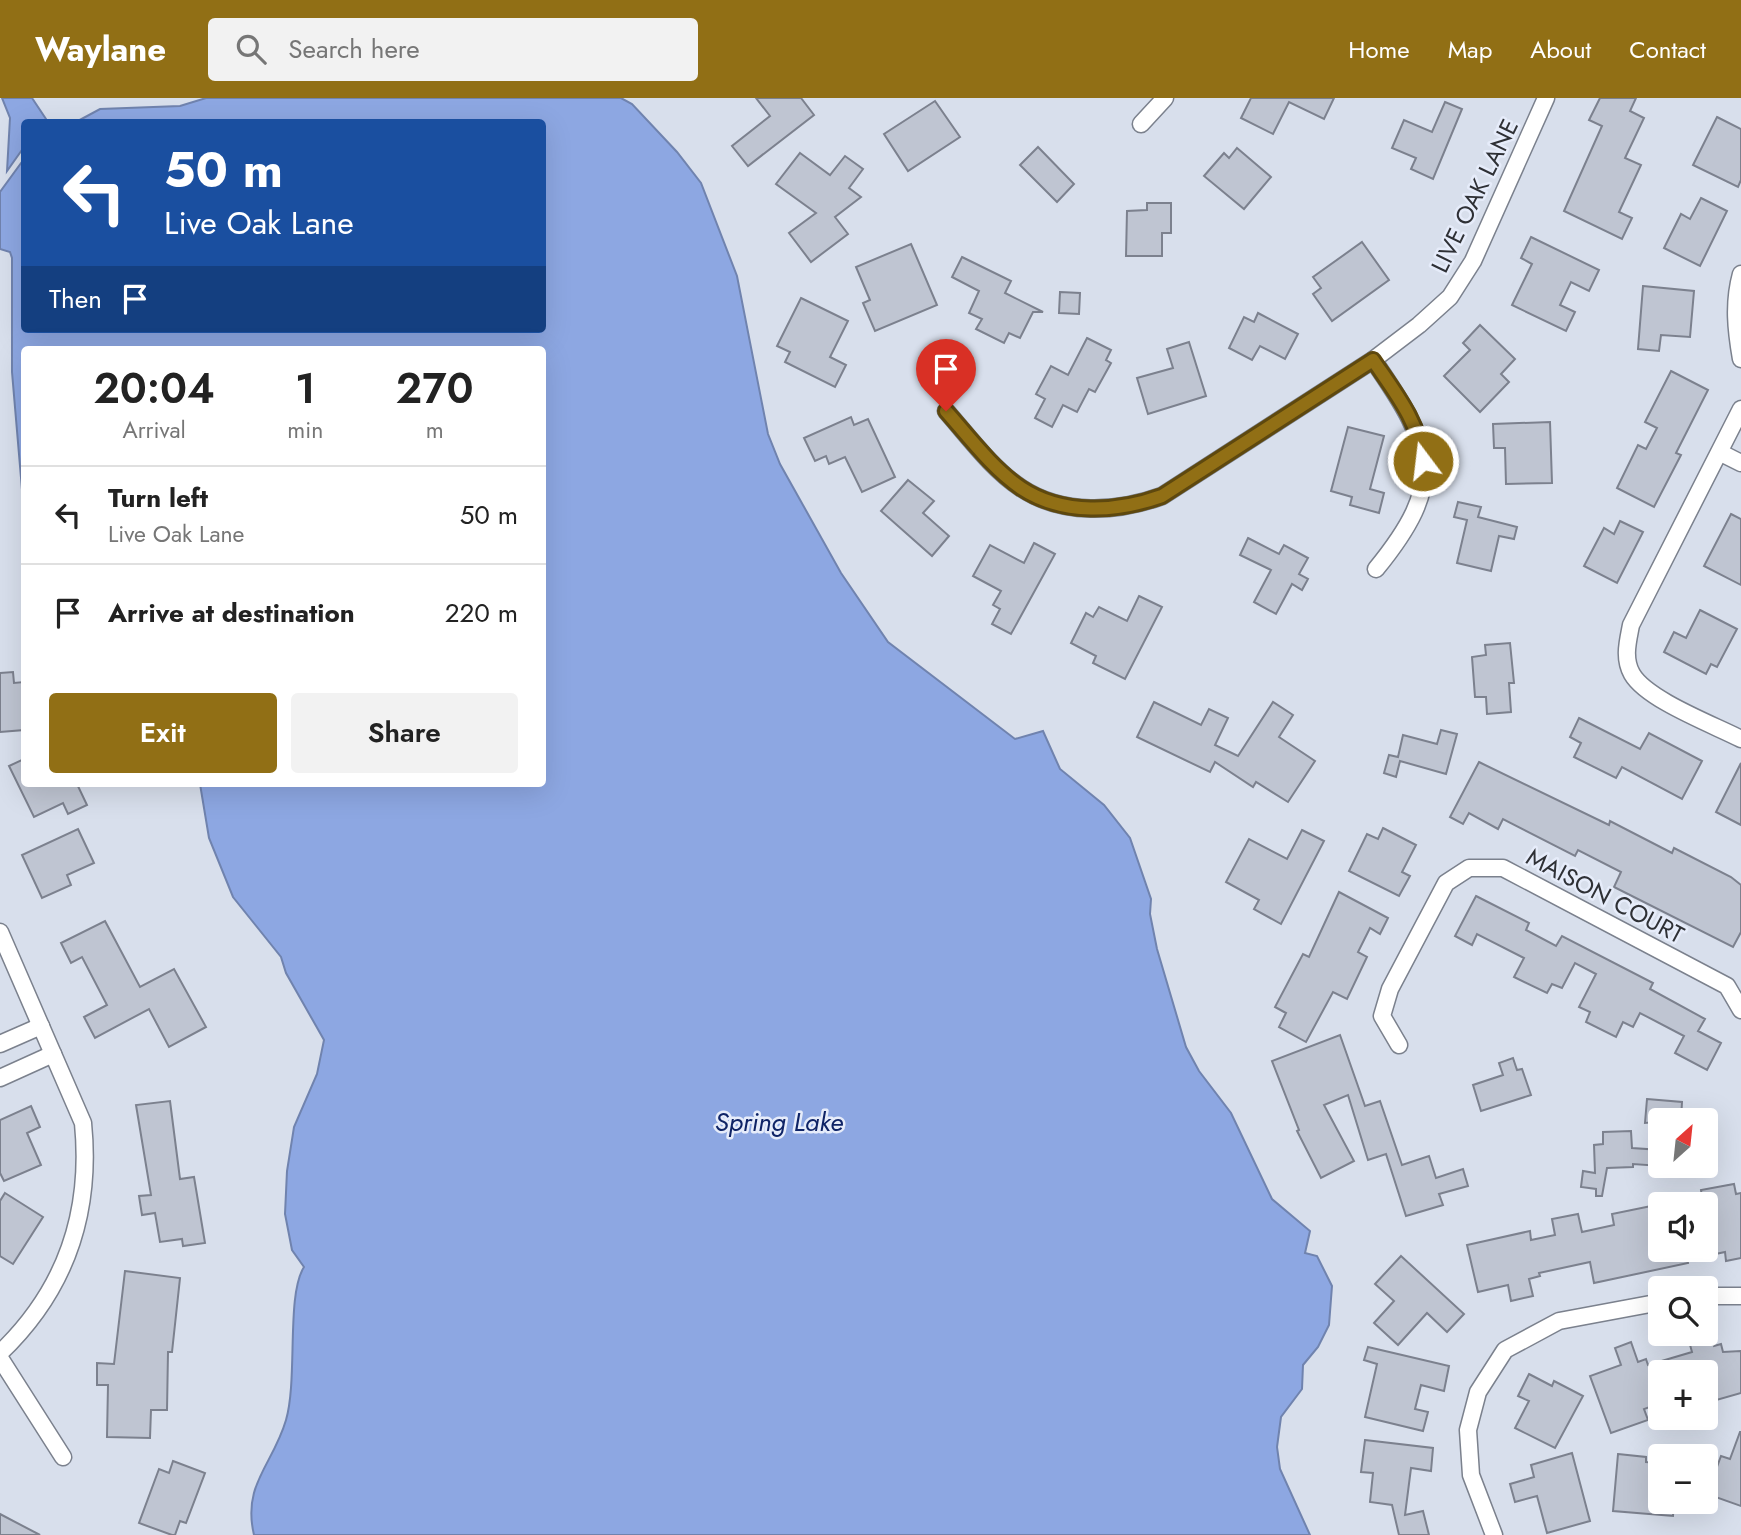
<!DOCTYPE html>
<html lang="en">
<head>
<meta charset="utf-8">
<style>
	body { margin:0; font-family:Jost,sans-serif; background:#f2f2f2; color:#222; height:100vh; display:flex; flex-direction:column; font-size:26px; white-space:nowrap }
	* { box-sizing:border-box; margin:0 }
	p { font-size:23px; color:#767676 }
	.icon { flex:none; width:38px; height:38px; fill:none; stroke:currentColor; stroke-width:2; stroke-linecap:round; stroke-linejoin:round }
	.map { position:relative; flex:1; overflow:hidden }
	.side { position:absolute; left:21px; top:248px; width:525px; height:441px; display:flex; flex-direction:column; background:#fff; border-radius:7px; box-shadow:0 7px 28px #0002 }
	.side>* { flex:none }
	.banner { position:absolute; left:21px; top:21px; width:525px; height:214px; border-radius:7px; box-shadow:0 7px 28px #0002; background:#1a4fa0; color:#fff; overflow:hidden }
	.needle { width:46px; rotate:27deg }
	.controls { position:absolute; left:1648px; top:1010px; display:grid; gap:14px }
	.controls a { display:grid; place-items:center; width:70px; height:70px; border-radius:7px; background:#fff; box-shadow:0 7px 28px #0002; font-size:35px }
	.pin { position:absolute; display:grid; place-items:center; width:60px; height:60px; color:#fff; margin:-72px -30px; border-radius:50% 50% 50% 0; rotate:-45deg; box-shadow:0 0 7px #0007 }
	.pin .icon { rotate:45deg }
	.me { position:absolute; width:77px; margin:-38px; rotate:345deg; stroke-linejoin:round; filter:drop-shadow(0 0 5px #0008) }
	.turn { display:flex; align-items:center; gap:24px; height:147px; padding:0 28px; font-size:32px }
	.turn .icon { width:91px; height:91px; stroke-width:2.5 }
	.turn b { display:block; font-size:49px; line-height:60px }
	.then { display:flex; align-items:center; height:66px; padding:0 28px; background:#0003; gap:14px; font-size:26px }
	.eta { display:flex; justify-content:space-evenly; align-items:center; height:119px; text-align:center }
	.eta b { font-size:42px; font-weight:600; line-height:49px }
	.primary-button { display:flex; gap:14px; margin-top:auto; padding:14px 28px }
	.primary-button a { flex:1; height:80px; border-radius:7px; background:#916f15; color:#fff; font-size:28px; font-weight:600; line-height:80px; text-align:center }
	.primary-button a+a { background:#f2f2f2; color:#222 }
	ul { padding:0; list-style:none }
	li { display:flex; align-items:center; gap:21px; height:98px; padding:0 28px; border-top:2px solid #e0e0e0 }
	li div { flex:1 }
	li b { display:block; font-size:26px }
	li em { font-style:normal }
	header { display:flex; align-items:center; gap:42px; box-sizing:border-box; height:98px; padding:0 35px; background:#916f15; color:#fff }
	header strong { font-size:33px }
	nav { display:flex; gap:38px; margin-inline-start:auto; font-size:24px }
	.search { width:490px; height:63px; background:#f2f2f2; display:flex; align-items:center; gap:18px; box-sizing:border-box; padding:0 24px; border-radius:7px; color:#767676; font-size:26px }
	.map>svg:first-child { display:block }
</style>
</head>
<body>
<header>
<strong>Waylane</strong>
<div class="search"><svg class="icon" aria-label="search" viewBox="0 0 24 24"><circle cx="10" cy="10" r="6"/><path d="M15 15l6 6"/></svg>Search here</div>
<nav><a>Home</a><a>Map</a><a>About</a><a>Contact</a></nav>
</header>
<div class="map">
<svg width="1741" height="1437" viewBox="0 0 1741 1437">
	<rect width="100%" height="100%" fill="#d8dfec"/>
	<!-- water -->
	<g fill="#8da7e2" stroke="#7083ae" stroke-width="2">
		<path d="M2,0h30l16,24h-24v25l-17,24 3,-53z"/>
		<path d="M206,0h415l11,6 45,48 24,31 36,93 31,158 12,30 61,109 47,69 127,97 28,-8 17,38 44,36 26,33 21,61 -1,15 7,35 29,98 13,24 32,42 41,86 38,32 -5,22 12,3 15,30 -3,39 -11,22 -15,18 -1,24 -21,28 -4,30 3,22 30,66h-1056c-12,-51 19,-70 32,-115 12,-41 0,-125 18,-153l-12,-17 -7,-36 2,-43 7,-44 23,-53 7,-34 -38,-67 -5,-16 -48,-60 -24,-59 -9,-54h342v-434h-518v163l-12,-141v-114l-2,-6 -10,-3v-57l24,-33v170h518v-207h-466l24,-13 80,-3z"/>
	</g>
	<!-- building -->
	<g fill="#bfc5d2" stroke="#7c818e" stroke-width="2">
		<path d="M756,0h45l13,17 -66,51 -16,-20 38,-30z"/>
		<path d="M1251,0h83l-10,21 -35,-17 -16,32 -32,-16z"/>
		<path d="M1600,0h36l-6,13 14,7 -19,40 16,7 -22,47 13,6 -10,21 -58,-28 38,-85 -13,-6z"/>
		<path d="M935,3l25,36 -52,34 -24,-37z"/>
		<path d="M1445,4l17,7 -29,70 -22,-10 5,-11 -24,-10 12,-28 28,12z"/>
		<path d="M1717,19l24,12v51l-3,7 -45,-22z"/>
		<path d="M1038,49l36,37 -17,18 -37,-37z"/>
		<path d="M1237,50l34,29 -27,32 -40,-33 20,-23 5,5z"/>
		<path d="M800,55l30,22 15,-19 18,13 -14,19 12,9 -26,20 13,17 -37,28 -22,-29 27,-20 -40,-29z"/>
		<path d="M1701,100l26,13 -27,55 -36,-18 17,-34 9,5z"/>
		<path d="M1147,105h24v30h-9v23h-36l1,-45 20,-1z"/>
		<path d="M1531,139l68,33 -10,21 -18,-9 -11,23 15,7 -9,19 -54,-26 20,-41 -11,-6z"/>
		<path d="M1362,144l27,38 -57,41 -19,-27 8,-6 -8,-11z"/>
		<path d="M911,146l26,61 -62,26 -12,-28 7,-3 -14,-33z"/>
		<path d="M962,159l49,24 -6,12 38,19h-10l-13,26 -11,-5 -5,10 -28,-14 6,-10 -13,-6 10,-22 -27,-14z"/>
		<path d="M1643,188l51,5 -4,46 -29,-2 -2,16 -21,-2z"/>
		<path d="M1060,194l20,1 -1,21 -20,-1z"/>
		<path d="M801,200l47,23 -18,36 16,8 -11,22 -50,-25 5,-10 -13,-6z"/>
		<path d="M1258,215l40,21 -13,25 -25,-13 -8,14 -23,-12 15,-31 10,5z"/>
		<path d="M1480,227l35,34 -14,15 8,8 -29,30 -36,-36 26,-26 -7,-7z"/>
		<path d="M1087,240l24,12 -5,10 5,3 -16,29 -6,-3 -12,23 -14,-7 -11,22 -17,-9 10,-19 -9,-5 15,-28 17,9z"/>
		<path d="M1189,244l17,54 -58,18 -11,-36 36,-10 -6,-19z"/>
		<path d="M1671,273l37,19 -32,63 5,2 -27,52 -37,-19 21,-43 8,4 11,-21 -12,-6z"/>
		<path d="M851,319l3,8 14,-6 27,58 -33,15 -17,-35 -16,7 -3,-8 -11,5 -11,-23z"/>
		<path d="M1550,324l2,61 -46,1 -1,-36h-11l-1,-24z"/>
		<path d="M1348,329l36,9 -14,53 14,4 -5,20 -29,-8 2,-8 -21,-6z"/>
		<path d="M908,382l26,21 -11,12 26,23 -17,20 -51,-45z"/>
		<path d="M1458,404l23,5 -3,10 39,10 -3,12 -15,-3 -8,35 -34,-8 10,-43 -13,-3z"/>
		<path d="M1731,416l10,5v66l-37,-19z"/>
		<path d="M1620,423l23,11 -26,51 -33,-17 20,-38 10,6z"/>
		<path d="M1248,440l31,16 5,-9 24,13 -9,16 9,5 -6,11 -10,-6 -16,30 -22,-12 17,-32 -31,-15z"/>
		<path d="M1034,445l21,11 -44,80 -19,-10 8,-15 -7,-4 8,-14 -28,-15 17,-31 34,18z"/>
		<path d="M1139,498l23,11 -37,72 -32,-16 3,-7 -25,-13 15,-30 7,4 6,-10 28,14z"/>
		<path d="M1700,512l37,19 -20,38 -6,-3 -5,10 -42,-22 10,-20 12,6z"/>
		<path d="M1510,545l4,40h-5l2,29 -24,2 -1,-17h-11l-3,-40 14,-2 -1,-10z"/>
		<path d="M13,574l1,11 10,-1v48l-24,2v-59z"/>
		<path d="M1154,604l47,23 8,-16 19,9 -13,27 23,11 35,-54 20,13 -14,22 36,24 -27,41 -32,-20 -3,5 -38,-25 -5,10 -73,-35z"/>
		<path d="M1579,620l61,31 9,-16 53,28 -20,38 -60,-32 -6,11 -42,-21 7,-14 -11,-6z"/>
		<path d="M1441,632l16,4 -11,40 -46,-13 -4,16 -12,-4 5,-18 9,2 5,-22 34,9z"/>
		<path d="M24,661v25h53l10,21 -19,9 -5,-11 -29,14 -25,-51z"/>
		<path d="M1479,664l130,63 1,-4 62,32 2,-5 57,29 10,8v47l-8,15 -119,-60 7,-15 -43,-22 -3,6 -72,-37 -5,10 -29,-16 -6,11 -13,-7z"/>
		<path d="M1741,665v62l-25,-13z"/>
		<path d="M1383,730l33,17 -14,27 8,4 -11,20 -50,-25 18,-37 11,5z"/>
		<path d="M78,731l16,34 -27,12 4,10 -29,13 -20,-43z"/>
		<path d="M1302,732l22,11 -43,83 -27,-15 5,-9 -33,-18 23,-43 38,20z"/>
		<path d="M1339,794l49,26 -8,16 -10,-6 -12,24 9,5 -20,42 -14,-7 -27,50 -27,-15 7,-14 -11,-6 28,-53 6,3z"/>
		<path d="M1476,798l53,27 -3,7 30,16 6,-10 91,47 -3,6 55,30 -7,12 23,12 -14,27 -32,-17 9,-17 -44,-23 -7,14 -10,-5 -7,15 -30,-15 4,-10 -11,-5 17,-33 -21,-11 -13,25 -10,-4 -5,9 -33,-16 10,-19 -47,-24 -5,11 -17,-9z"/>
		<path d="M105,823l35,66 34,-18 32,58 -37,20 -20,-38 -54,29 -11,-21 23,-12 -25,-48 -11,6 -10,-20z"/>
		<path d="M1340,937l25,71 15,-5 22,64 27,-9 7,22 27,-9 5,17 -29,8 4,11 -37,11 -20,-62 -18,6 -20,-65 -24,10 30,56 -33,17 -24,-47 2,-1 -27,-69z"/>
		<path d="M1513,960l4,12 5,-1 9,26 -50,16 -8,-26 30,-10 -4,-12z"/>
		<path d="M1647,1001l35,3 -1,18 -36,3z"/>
		<path d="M170,1003l10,78 14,-2 11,66 -22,3 -1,-7 -22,3 -5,-29 -13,2 -3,-19 12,-1 -15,-90z"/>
		<path d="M31,1008l9,21 -13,6 14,32 -37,16 -4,-8v-53z"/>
		<path d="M1631,1033l1,17 29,2v16l-28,-2v3l-26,1 -5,28h-6v-7l-15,-2 2,-16 12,2 -1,-28 9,-1v-12z"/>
		<path d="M1734,1086l2,10 5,-1v65l-15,3 -1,-9 -19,4v-52h-3l-2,-14z"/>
		<path d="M5,1095l38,24 -30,47 -13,-8v-55z"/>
		<path d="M1661,1106v46h25l2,13 -94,20 -4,-21 -51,11 1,3 -11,3 4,17 -22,5 -3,-16 -30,7 -11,-47 63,-14 1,9 24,-5 -3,-16 26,-5 4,18 32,-7 -2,-11z"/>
		<path d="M1401,1158l63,58 -17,18 -20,-19 -29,32 -24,-22 20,-22 -19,-17z"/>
		<path d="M125,1173l55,7 -8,74h-4l-1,58h-16l-1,28 -43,-1 1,-52h-11v-22l17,1z"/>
		<path d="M1687,1236h23l4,12 7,-2 2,8 18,-1v42l-35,10v-31h-55l10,31 -17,6 4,11 -37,13 -21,-57 31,-11 -6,-17 16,-6 7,20 8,-3 2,6 44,-13z"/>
		<path d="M1368,1249l81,19 -5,25 -23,-6 -6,24 13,3 -5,19 -58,-14 12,-53 -13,-4z"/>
		<path d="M1529,1276l23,12 2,-5 29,15 -28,52 -40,-20 14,-27 -11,-5z"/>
		<path d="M1740,1334h1v74l-34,-12 14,-38 9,3z"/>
		<path d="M1365,1342l68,8 -2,23 -20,-3 -6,47 18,-4 6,24h-30l-7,-30 -22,-3 3,-29 -12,-1z"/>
		<path d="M1572,1355l18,68 -43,12 -10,-37 -22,6 -5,-18 24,-7 -3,-12z"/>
		<path d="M1618,1356l28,3v5l15,1v39h13l-1,14 -60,-5z"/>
		<path d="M173,1363l32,12 -19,50 -6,-2 -5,14h-3l-33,-12 20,-54 10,4z"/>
		<path d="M0,1416l40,21h-40z"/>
	</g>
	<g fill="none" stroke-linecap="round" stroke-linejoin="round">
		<!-- street casing -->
		<g stroke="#7b818d" stroke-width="19">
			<g id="street">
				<path d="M1141,26l24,-26"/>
				<path d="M1741,176c-8,29 -5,56 0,85"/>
				<path d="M1373,262c61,88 74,122 3,209"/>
				<path d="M1741,311l-110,216c-3,16 -8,33 1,49 15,26 82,51 109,65"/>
				<path d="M946,313c23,26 46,58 75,77 42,28 97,24 141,8l211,-136 46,-35 31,-28 23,-36 73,-163"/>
				<path d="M1721,355l20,10"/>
				<path d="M0,834l83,191c9,90 -17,167 -83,230"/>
				<path d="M0,946l41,-18"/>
				<path d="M1399,947l-17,-29 8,-27 56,-106 23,-15h34l224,118 14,24"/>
				<path d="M0,980l53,-24"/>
				<path d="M1706,1198h35"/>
				<path d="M0,1260l63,99"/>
				<path d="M1494,1437l-23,-60 -3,-45 10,-38 27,-42 54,-29 102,-19"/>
			</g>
		</g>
		<!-- street -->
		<use href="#street" stroke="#fff" stroke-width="16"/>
	</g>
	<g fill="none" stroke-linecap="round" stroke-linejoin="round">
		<!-- route casing -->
		<g stroke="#5e480e" stroke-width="18">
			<path id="route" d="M946,313c23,26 46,57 75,77 42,28 97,24 141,8l211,-136c21,31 47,63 50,101"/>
		</g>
		<!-- route -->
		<use href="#route" stroke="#916f15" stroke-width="12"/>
	</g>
	<g text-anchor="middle" stroke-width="5" stroke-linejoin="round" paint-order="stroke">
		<!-- street labels -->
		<g font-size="24" fill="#2e3035" stroke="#e6ecfa">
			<text transform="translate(1475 98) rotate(-64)" y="8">LIVE OAK LANE</text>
			<text transform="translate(1605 798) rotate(28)" y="8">MAISON COURT</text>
		</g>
		<!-- water labels -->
		<g font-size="26" font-style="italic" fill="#0e2366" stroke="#e6ecfa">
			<text x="779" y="1033">Spring Lake</text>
		</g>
	</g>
</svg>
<div class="controls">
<a><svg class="needle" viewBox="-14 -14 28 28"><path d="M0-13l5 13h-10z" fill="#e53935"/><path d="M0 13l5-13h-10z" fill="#767676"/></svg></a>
<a><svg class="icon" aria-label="sound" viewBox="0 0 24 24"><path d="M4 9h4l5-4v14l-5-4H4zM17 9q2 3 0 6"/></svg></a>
<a><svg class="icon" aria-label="search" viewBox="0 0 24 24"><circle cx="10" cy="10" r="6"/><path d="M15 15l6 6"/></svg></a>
<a>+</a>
<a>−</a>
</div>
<div class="pin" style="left:946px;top:313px;background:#d93025"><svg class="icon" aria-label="arrive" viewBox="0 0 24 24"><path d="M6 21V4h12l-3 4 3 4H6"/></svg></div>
<svg class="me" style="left:1423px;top:363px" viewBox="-20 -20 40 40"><circle r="17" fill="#916f15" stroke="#fff" stroke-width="3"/><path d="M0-11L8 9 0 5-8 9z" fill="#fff"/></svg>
<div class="banner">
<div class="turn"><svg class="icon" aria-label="left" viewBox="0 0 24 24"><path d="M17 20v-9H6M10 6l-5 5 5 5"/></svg><div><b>50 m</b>Live Oak Lane</div></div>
<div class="then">Then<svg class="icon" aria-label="arrive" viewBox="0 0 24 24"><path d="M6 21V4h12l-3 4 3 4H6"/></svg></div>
</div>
<section class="side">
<div class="eta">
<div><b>20:04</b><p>Arrival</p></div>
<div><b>1</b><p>min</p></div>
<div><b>270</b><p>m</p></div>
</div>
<ul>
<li><svg class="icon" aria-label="left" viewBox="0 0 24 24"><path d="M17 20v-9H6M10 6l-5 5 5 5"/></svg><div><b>Turn left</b><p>Live Oak Lane</p></div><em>50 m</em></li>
<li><svg class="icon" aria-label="arrive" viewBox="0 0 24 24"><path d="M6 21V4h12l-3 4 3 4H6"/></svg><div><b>Arrive at destination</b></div><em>220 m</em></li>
</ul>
<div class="primary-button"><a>Exit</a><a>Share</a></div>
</section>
</div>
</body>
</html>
